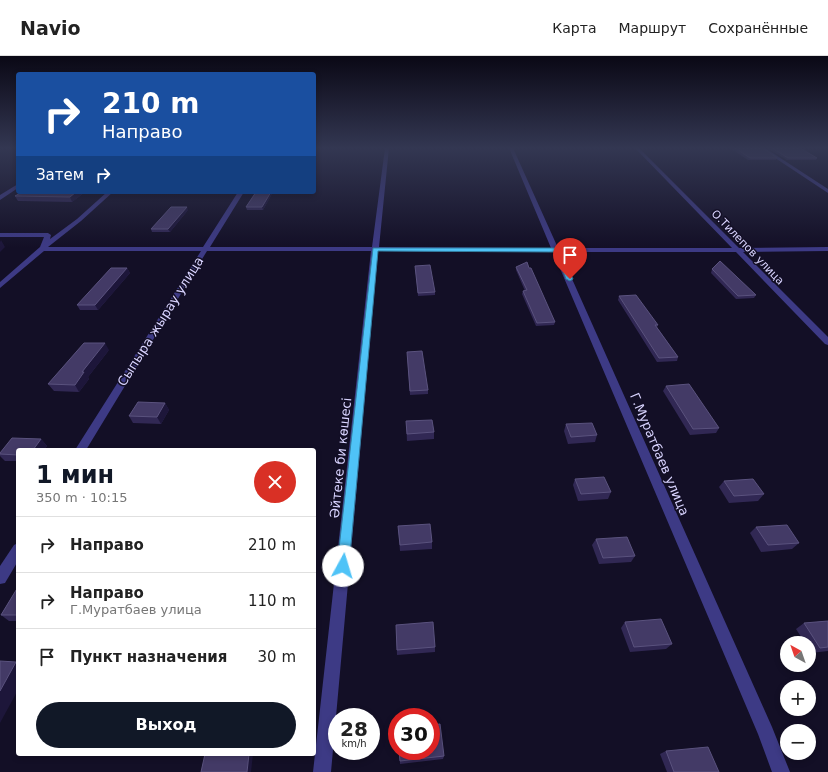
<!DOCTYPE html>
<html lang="ru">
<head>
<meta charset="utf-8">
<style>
	body { margin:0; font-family:"DejaVu Sans",sans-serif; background:#f6f6f6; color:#222; height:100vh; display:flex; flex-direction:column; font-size:15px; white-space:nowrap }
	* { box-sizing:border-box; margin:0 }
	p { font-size:13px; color:#767676 }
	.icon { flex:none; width:22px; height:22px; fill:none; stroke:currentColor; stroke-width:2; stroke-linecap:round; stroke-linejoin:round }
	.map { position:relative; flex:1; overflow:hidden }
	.drawer { position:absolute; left:16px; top:392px; width:300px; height:308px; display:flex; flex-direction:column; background:#fff; border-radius:4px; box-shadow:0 2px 6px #0003 }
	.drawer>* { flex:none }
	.guide { position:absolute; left:16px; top:16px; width:300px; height:122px; border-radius:4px; box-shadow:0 2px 6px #0003; background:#1a4fa0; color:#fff; overflow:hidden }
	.needle { width:26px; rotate:320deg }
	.buttons { position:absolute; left:780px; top:580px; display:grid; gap:8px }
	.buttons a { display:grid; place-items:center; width:36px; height:36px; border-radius:50%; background:#fff; box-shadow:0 2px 6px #0003; font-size:20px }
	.speed { position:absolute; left:328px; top:652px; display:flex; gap:8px; font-size:20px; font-weight:700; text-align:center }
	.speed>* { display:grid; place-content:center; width:52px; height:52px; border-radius:50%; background:#fff; box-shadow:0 2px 6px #0003; line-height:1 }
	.speed small { font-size:10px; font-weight:400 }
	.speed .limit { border:6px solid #d22; background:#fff; color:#111 }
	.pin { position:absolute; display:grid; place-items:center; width:34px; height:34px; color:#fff; margin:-41px -17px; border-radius:50% 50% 50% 0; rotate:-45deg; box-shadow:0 0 4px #0007 }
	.pin .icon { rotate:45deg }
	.me { position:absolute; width:44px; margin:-22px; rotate:6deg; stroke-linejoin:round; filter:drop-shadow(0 0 3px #0008) }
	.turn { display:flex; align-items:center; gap:14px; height:84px; padding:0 20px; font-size:18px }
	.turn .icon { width:52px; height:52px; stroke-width:2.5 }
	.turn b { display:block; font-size:28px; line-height:34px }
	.then { display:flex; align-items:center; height:38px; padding:0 20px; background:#0003; gap:8px; font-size:15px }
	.round { display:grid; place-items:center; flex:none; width:42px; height:42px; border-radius:21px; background:#f6f6f6 }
	.head { display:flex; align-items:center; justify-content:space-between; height:68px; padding:0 20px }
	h1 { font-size:24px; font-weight:700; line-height:30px; color:#111827 }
	.cta { display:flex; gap:8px; margin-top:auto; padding:8px 20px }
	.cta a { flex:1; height:46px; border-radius:24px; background:#111827; color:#fff; font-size:16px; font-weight:700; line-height:46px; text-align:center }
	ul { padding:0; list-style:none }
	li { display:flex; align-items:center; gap:12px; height:56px; padding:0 20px; border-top:1px solid #e0e0e0 }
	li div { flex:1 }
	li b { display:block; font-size:15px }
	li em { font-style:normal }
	header { display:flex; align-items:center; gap:24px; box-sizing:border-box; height:56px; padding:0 20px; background:#fff; border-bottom:1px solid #e0e0e0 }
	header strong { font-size:19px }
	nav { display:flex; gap:22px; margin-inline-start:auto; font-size:14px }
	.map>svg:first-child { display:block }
</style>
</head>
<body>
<header>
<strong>Navio</strong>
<nav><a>Карта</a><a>Маршрут</a><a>Сохранённые</a></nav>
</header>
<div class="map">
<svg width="828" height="716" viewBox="0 0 828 716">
	<rect width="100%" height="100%" fill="#130f26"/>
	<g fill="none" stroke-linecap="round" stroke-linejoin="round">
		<!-- minor -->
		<g fill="#3d3a85" fill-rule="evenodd">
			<path d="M385,92h4l-10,99 172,1 -42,-100h4l45,100h174l-97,-100h4l100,100 89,-1v4l-85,1 85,85v8l-3,-1 -89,-92h-176l212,475 18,45h-18l-14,-38 -205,-482 -175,-1 -47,521h-18l58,-521h-164l-121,199h-11l126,-199h-157l-44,37v-6l40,-35 4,-10h-44v-4h48l3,2 -1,4 27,-20 30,-27h6l-32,29 -33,26h155l35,-55h6l-34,55h162z"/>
			<path d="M760,92h5l63,41v4z"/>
			<path d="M18,128v4l-18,12v-5z"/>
			<path d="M18,487v18l-13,22 -5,1v-18l14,-21z"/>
		</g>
	</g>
	<!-- wall -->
	<g fill="#312854">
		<path d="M730,92h33l14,10 -1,2h-28z"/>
		<path d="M767,92h33l17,10 -1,2h-29z"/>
		<path d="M22,136h63l-13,10 -54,-1 -3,-5z"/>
		<path d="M256,136h17l-10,18h-16l-1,-3z"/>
		<path d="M188,154l-18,22h-18l-1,-3z"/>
		<path d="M415,210l20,26v3l-17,1z"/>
		<path d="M516,211l39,55 -1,3 -18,1 -14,-32 1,-3h2l-9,-21z"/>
		<path d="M127,212l3,5 -32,37h-18l-3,-5z"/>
		<path d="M712,213l44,26 -2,3 -18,1 -25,-26z"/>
		<path d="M619,240l39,29 -1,2 21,30 -1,4 -20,1 -39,-62z"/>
		<path d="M109,294l-21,27 1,2 -10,13 -25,-1 -6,-7z"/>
		<path d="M407,300l21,34v4l-18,1z"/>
		<path d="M666,330l53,42 -3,5 -26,2 -27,-44z"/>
		<path d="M165,347l4,7 -8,14 -28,-1 -4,-7z"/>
		<path d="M406,365l28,11v7l-27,2z"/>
		<path d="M566,368l31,11 -2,7 -27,2 -4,-13z"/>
		<path d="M41,383l6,7 -3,4h-26v11h-13l-5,-5v-3z"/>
		<path d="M575,423l36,13 -3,7 -30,2 -5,-16z"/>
		<path d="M724,425l40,13 -6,7 -29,2 -10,-16z"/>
		<path d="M398,470l34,16v7l-32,2z"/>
		<path d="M756,471l43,16 -7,6 -31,3 -11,-19z"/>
		<path d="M596,483l39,17 -4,6 -32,2 -7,-19z"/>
		<path d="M18,531v34h-9l-8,-6z"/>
		<path d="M828,565v30l-17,2 -2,-4v-6h-4l-9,-14 8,-6z"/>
		<path d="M625,566l47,22 -6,5 -36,3 -9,-24z"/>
		<path d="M396,569l39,22v5l-38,3z"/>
		<path d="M399,695l45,5 -1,3 -43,5z"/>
		<path d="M666,695l53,21h-52l-7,-18z"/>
	</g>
	<!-- shaded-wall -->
	<g fill="#1d163a">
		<path d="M76,136h9l-13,10 -2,-5z"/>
		<path d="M271,136h2l-10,18 -1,-3z"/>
		<path d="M187,151l1,3 -18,22 -2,-3z"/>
		<path d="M1,184l4,7 -5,5v-10z"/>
		<path d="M127,212l3,5 -32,37 -3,-5z"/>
		<path d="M105,287l4,7 -21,27 1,2 -10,13 -4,-7 7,-13z"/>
		<path d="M165,347l4,7 -8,14 -4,-7z"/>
		<path d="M41,383l6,7 -3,4h-11z"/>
		<path d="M16,606l2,1v27l-18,33v-32z"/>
		<path d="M249,698h4l-2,18h-4z"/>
	</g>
	<!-- building -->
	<g fill="#433a66" stroke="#5a527e">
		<path d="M735,92h28l14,10h-27z"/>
		<path d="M772,92h28l17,10h-29z"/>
		<path d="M22,136h54l-6,5 -55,-1z"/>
		<path d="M256,136h15l-9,15h-16z"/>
		<path d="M171,151h16l-19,22h-17z"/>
		<path d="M720,205l36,34 -18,1 -26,-27z"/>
		<path d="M527,206l2,6h2l24,54 -18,1 -14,-32 4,-1 -11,-23z"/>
		<path d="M430,209l5,27 -17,1 -3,-27z"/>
		<path d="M111,212h16l-32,37h-18z"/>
		<path d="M636,239l22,30h-3l23,32 -19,1 -40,-62z"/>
		<path d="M84,287h21l-23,29h2l-9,13 -27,-1z"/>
		<path d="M422,295l6,39 -18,1 -3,-39z"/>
		<path d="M689,328l30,44 -26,1 -27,-43z"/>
		<path d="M138,346l27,1 -8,14 -28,-1z"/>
		<path d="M432,364l2,12 -27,2 -1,-13z"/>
		<path d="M592,367l5,12 -26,2 -5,-13z"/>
		<path d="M12,382l29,1 -8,11h-15v5l-18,-1v-1z"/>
		<path d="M604,421l7,15 -30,2 -6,-15z"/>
		<path d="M753,423l11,15 -30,2 -10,-15z"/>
		<path d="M430,468l2,18 -32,3 -2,-19z"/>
		<path d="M787,469l12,18 -31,2 -12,-18z"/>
		<path d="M627,481l8,19 -32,2 -7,-19z"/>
		<path d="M18,531v28h-17z"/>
		<path d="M661,563l11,25 -38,3 -9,-25z"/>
		<path d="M828,565v26l-8,1 -16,-25z"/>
		<path d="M433,566l2,25 -38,3 -1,-25z"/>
		<path d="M0,605l16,1 -16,29z"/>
		<path d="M440,668l4,32 -44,5 -1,-10h32v-26z"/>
		<path d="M708,691l11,25h-45l-8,-21z"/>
		<path d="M205,698h44l-2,18h-46z"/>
	</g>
	<!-- sky -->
	<linearGradient id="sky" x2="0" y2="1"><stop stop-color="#0a0815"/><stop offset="0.48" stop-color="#333752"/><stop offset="1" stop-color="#333752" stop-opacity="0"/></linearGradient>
	<rect width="828" height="192" fill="url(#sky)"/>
	<!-- route -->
	<path fill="#4fc3f7" stroke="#337fa1" d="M373,192h184l3,2 13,29 -3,2 -4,-2 -11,-27 -177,-1 -29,315 -2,4 -4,1 -5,-1 -1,-4z"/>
	<g text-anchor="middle" stroke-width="3" stroke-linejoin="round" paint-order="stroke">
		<!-- far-street labels -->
		<g font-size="11" fill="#d9d4ff" stroke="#130f26">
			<text transform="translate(748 191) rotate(46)" y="4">О.Тилепов улица</text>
		</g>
		<!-- street labels -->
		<g font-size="13" fill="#d9d4ff" stroke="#130f26">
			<text transform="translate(160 265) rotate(-58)" y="5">Сыпыра жырау улица</text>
			<text transform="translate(660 398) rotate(67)" y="5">Г.Муратбаев улица</text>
			<text transform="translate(340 402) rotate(-84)" y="5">Әйтеке би көшесі</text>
		</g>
	</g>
</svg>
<div class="buttons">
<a><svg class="needle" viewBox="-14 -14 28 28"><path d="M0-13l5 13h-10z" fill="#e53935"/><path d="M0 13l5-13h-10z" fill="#767676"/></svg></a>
<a>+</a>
<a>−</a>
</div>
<div class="speed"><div>28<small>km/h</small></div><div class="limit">30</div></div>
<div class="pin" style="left:570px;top:223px;background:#d93025"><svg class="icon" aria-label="arrive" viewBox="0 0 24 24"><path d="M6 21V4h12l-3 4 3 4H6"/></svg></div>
<svg class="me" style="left:343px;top:510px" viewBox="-20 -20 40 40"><circle r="19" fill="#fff"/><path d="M0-13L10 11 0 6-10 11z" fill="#4fc3f7"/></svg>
<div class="guide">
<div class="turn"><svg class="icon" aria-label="right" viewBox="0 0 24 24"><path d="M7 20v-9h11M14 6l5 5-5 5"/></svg><div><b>210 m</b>Направо</div></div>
<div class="then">Затем<svg class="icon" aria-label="right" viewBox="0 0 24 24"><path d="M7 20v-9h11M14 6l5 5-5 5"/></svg></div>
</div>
<section class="drawer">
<div class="head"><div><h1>1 мин</h1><p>350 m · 10:15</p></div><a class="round" style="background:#d93025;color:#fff"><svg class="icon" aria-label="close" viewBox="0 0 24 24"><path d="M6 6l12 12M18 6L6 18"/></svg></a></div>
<ul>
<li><svg class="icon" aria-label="right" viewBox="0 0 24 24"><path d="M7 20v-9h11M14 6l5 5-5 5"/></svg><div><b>Направо</b></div><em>210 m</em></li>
<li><svg class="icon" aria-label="right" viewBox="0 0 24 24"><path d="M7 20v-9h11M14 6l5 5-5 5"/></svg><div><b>Направо</b><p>Г.Муратбаев улица</p></div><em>110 m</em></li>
<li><svg class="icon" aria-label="arrive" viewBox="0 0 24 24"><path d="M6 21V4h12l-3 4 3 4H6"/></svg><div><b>Пункт назначения</b></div><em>30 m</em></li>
</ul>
<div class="cta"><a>Выход</a></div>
</section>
</div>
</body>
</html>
